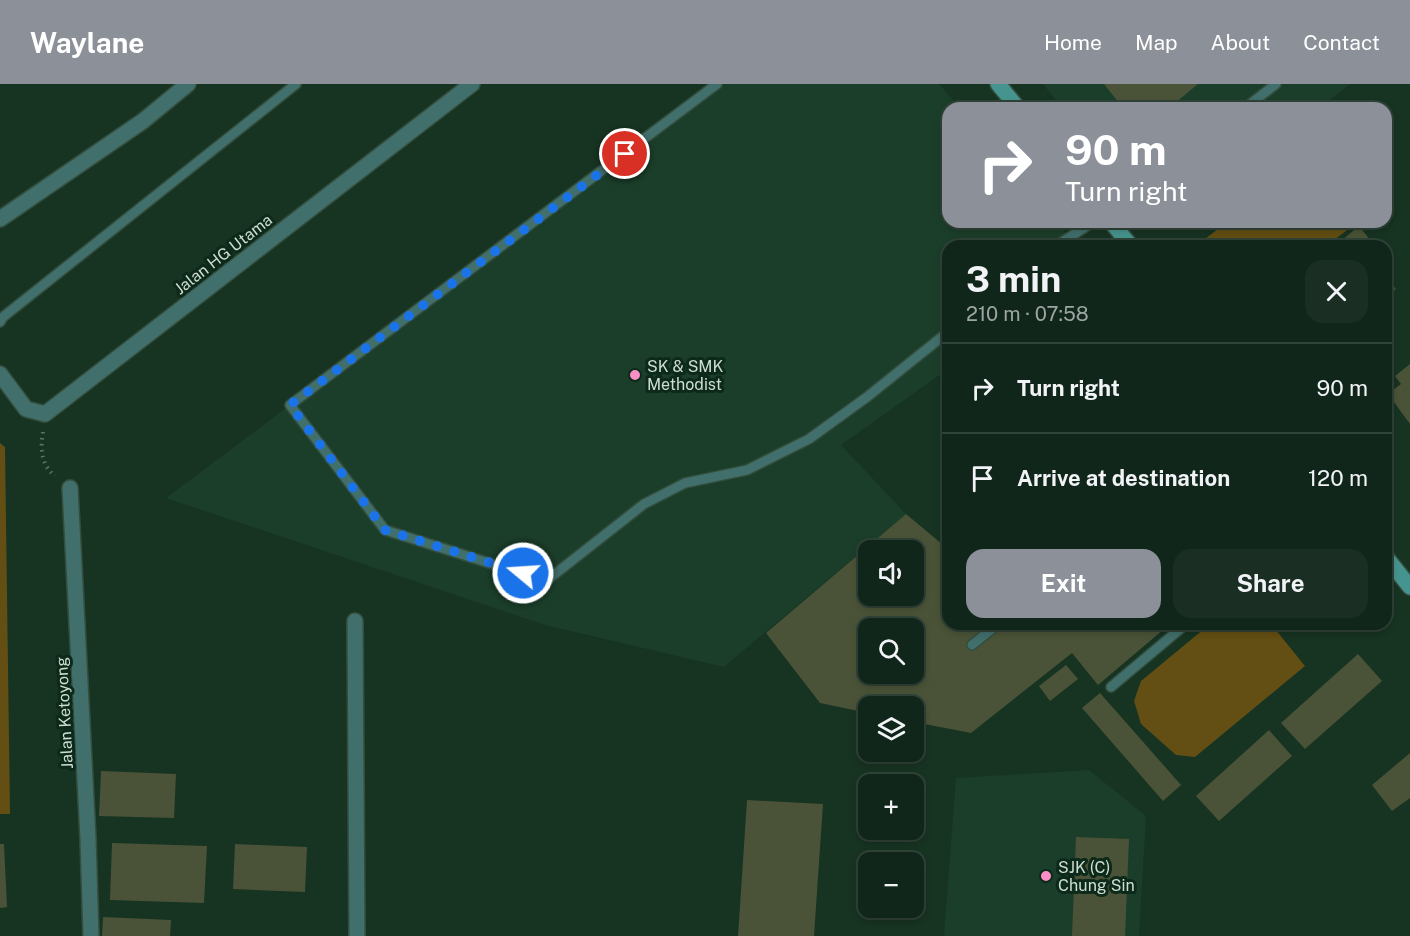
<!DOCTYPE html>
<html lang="en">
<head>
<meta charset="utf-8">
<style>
	body { margin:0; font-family:"Public Sans",sans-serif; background:#1a2e23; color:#f1f3f6; height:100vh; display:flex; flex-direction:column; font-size:22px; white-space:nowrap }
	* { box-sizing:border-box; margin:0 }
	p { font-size:20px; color:#9ca5a2 }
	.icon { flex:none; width:33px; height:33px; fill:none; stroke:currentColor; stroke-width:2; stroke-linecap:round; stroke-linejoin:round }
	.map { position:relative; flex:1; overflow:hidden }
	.side { position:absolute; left:942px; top:156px; width:450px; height:390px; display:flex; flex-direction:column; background:#11261a; border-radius:18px; box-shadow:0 3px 9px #0003,0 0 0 2px #304339 }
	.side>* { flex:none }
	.hud { position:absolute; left:942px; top:18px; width:450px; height:126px; border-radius:18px; box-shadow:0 3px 9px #0003,0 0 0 2px #304339; background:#8c9099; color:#fff; overflow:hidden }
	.buttons { position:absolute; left:858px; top:456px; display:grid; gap:12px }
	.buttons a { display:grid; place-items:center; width:66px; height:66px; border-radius:12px; background:#11261a; box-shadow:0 3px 9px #0003,0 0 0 2px #304339; font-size:30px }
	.pin { position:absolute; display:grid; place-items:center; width:51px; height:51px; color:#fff; margin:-26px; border:3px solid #fff; border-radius:50%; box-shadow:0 2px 6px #0007 }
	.me { position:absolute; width:66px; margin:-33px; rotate:288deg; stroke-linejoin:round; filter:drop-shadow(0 0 4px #0008) }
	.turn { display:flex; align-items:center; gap:21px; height:126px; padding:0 24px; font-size:27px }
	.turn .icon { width:78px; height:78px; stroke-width:2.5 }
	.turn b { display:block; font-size:42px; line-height:51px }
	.round { display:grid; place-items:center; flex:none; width:63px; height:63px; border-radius:18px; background:#1a2e23 }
	.headline { display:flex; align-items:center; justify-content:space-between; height:102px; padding:0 24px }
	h1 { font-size:36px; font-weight:700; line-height:45px }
	.cta { display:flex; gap:12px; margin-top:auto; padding:12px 24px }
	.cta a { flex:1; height:69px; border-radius:18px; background:#8c9099; color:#fff; font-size:24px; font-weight:700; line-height:69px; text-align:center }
	.cta a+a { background:#1a2e23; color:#f1f3f6 }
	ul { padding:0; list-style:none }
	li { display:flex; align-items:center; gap:18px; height:90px; padding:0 24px; border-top:2px solid #304339 }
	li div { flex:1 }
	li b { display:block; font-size:22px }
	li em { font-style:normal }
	header { display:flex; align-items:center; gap:36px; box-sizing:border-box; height:84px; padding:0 30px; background:#8c9099; color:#fff }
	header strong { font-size:28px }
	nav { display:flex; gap:33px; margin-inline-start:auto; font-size:21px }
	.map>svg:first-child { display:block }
</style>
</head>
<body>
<header>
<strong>Waylane</strong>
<nav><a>Home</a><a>Map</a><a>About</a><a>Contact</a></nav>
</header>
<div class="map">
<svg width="1410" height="852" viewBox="0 0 1410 852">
	<rect width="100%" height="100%" fill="#173322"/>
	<!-- built -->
	<g fill="#1b3e2a">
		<path d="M717,0h222l21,24h-12v114h108l21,24h-129v123l-107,76 65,69 -182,153 -179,-42 -379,-127z"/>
		<path d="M1043,0h307l-30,24h-258z"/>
		<path d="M1089,686l57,46 -7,120h-195l12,-158z"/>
	</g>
	<!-- green -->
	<g fill="#634f13">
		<path d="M1227,138h131l-32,24h-130z"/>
		<path d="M0,359l5,4 5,367h-10z"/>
		<path d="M1210,540h61l34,42 -110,91 -19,-2 -35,-31 -7,-23 7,-20z"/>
	</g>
	<!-- building -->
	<g fill="#4a5337" fill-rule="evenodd">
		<path d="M1104,0h94l-29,24h-46z"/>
		<path d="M1359,142l16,20h-40z"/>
		<path d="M1386,193l10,12 -10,8z"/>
		<path d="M1410,280v60l-22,-30 13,-10 -6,-8z"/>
		<path d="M906,430l42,35v75h222l-72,61 -26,-32 -101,80 -57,-11v-16h-46v7l-48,-10 -54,-70zM868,466h46v46h-46zM868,544h46v46h-46z"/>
		<path d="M1358,570l24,27 -77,68 -24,-26z"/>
		<path d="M1066,581l12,14 -28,22 -11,-15z"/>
		<path d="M1100,609l81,92 -18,16 -81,-93z"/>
		<path d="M1269,646l23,26 -73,65 -23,-25z"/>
		<path d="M1410,669v45l-18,13 -20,-26z"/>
		<path d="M101,687l75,3 -2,44 -75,-2z"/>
		<path d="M747,716l76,4 -9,132h-76z"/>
		<path d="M1076,753l53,2 -4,97h-53z"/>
		<path d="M112,759l95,3 -3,57 -94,-3z"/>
		<path d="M0,760h4l3,63 -7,1z"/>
		<path d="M235,760l72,3 -2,45 -72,-3z"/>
		<path d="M103,833l68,3 -1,16h-68z"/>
	</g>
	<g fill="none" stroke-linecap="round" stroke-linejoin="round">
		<!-- lane casing -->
		<g stroke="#344e3e" stroke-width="12">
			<g id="lane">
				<path d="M717,0l-427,321 95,125 161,51 98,-77 41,-21 62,-13 62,-31 58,-42 81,-65"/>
				<path d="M1245,24l31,-24"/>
				<path d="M1056,162l37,-24"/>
				<path d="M0,238l3,-5 293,-233"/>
				<path d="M972,561l26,-21"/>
				<path d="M1111,603l75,-63"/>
			</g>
		</g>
		<!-- street casing -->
		<g stroke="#344e3e" stroke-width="18">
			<g id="street">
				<path d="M0,135l143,-98 45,-37"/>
				<path d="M0,290l26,35 19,5 427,-330"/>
				<path d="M70,404l18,350 3,98"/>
				<path d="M355,537l2,315"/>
			</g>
		</g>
		<!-- secondary casing -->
		<g stroke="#344e3e" stroke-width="18">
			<g id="secondary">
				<path d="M998,0l20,24"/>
				<path d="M1111,138l20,24"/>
				<path d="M1386,473l24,30"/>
			</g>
		</g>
		<!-- path -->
		<path stroke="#5d7566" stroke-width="4" stroke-dasharray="1.5 4.5" stroke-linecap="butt" d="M43,348c-3,16 -2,33 12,44"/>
		<!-- lane -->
		<use href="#lane" stroke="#416f6b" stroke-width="9"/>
		<!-- street -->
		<use href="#street" stroke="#416f6b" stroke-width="15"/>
		<!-- secondary -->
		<use href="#secondary" stroke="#46948f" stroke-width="15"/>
	</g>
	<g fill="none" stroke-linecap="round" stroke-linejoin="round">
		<!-- route -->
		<path stroke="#1a73e8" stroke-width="10" stroke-dasharray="0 18" d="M523,489l-138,-43 -95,-125 335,-251"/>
	</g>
	<!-- markers -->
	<g fill="#fa8fc6" stroke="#0c2919" stroke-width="2">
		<circle cx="635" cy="291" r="6"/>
		<circle cx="1046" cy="792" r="6"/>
	</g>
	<g text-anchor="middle" stroke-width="6" stroke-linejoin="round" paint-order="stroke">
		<!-- street labels -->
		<g font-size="16" fill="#ceded3" stroke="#0c2919">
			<text transform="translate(223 170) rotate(-38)" y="6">Jalan HG Utama</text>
			<text transform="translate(64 629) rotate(-93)" y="6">Jalan Ketoyong</text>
		</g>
		<!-- poi labels -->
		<g font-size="16" fill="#ceded3" stroke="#0c2919" text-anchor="start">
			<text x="647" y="288">SK &amp; SMK<tspan x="647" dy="18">Methodist</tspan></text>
			<text x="1058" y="789">SJK (C)<tspan x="1058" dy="18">Chung Sin</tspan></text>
		</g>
	</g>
</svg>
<div class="buttons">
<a><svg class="icon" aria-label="sound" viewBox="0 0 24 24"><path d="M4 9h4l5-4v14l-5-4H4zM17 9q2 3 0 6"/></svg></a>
<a><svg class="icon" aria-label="search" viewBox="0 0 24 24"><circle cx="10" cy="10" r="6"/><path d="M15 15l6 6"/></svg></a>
<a><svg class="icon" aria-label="layers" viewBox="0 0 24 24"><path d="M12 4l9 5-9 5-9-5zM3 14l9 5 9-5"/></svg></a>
<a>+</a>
<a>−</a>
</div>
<div class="pin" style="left:625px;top:70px;background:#d93025"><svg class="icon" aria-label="arrive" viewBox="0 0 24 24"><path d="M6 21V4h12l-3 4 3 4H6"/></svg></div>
<svg class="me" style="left:523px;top:489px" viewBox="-20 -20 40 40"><circle r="17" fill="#1a73e8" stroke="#fff" stroke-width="3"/><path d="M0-11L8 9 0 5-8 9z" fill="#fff"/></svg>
<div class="hud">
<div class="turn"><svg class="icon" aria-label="right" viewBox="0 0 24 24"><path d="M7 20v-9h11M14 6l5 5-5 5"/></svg><div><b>90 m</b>Turn right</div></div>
</div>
<section class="side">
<div class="headline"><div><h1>3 min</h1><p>210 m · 07:58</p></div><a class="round"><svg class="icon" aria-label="close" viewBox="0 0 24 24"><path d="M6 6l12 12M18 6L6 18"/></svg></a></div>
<ul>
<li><svg class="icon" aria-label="right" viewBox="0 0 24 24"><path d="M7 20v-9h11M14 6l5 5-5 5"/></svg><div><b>Turn right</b></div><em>90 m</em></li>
<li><svg class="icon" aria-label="arrive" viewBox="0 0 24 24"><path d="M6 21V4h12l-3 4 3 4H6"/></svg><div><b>Arrive at destination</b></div><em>120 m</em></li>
</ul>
<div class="cta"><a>Exit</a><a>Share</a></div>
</section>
</div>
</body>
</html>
